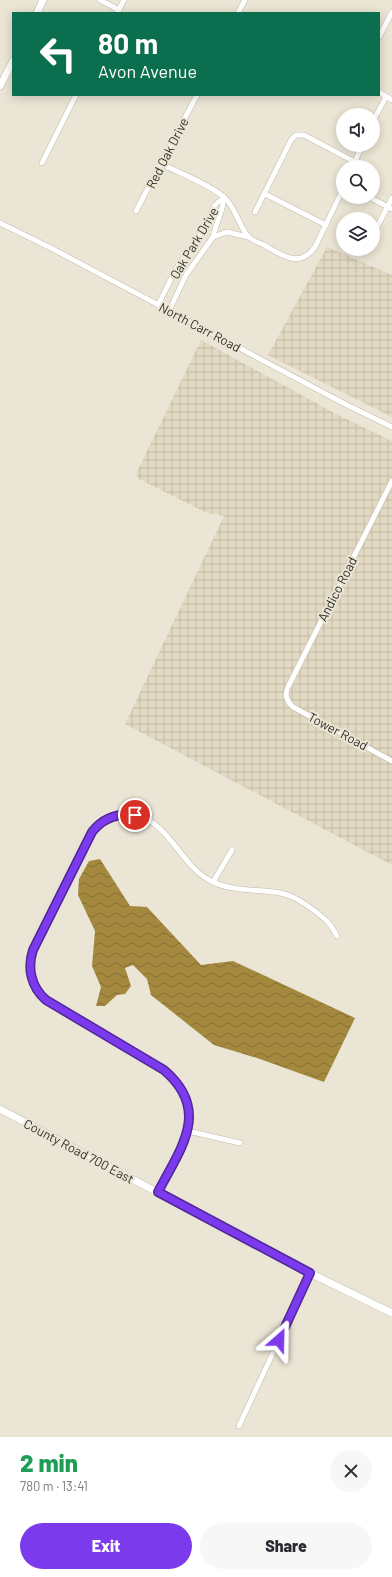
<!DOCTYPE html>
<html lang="en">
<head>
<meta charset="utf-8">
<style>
	body { margin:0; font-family:Barlow,sans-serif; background:#f7f7f7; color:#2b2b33; height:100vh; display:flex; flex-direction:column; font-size:15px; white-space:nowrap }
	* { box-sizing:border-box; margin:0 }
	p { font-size:13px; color:#7c7c81 }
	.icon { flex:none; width:22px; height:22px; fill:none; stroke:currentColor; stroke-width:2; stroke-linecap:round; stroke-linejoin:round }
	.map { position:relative; height:1437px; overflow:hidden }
	.details { display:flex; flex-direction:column; background:#fff; flex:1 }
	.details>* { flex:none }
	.top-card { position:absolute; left:12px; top:12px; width:368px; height:84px; border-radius:0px; box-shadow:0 2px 10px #0003; background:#0b6e4f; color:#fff; overflow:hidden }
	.fabs { position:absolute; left:336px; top:108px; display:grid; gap:8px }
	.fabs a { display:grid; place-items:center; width:44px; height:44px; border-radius:50%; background:#fff; box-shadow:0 2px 10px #0003; font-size:20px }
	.pin { position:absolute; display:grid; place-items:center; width:34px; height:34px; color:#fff; margin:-17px; border:2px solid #fff; border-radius:50%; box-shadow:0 1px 4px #0007 }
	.me { position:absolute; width:44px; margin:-22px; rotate:25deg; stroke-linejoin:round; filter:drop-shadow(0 0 3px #0008) }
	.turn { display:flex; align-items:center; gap:14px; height:84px; padding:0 20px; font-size:18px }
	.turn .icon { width:52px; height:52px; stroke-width:2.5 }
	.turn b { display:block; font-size:28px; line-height:34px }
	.round { display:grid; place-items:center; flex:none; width:42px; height:42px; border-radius:21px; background:#f7f7f7 }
	.head { display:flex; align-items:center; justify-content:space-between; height:68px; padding:0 20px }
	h1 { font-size:24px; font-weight:800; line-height:30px; color:#1e9e55 }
	.action { display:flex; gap:8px; margin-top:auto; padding:8px 20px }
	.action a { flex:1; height:46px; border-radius:24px; background:#7c3aed; color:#fff; font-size:16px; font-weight:800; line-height:46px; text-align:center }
	.action a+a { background:#f7f7f7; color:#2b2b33 }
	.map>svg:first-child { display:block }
</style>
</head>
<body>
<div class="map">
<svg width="392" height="1437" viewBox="0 0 392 1437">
	<defs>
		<pattern id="industrial-grid" width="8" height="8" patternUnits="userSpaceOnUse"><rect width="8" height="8" fill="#e2d9c2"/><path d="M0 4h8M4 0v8" fill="none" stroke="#c2bba7"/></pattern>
		<pattern id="water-waves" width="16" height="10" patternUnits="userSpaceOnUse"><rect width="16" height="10" fill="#a3883e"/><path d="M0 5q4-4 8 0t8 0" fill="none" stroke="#857034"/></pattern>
	</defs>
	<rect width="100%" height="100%" fill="#ebe5d5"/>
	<!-- industrial -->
	<g fill="url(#industrial-grid)">
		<path d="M327,247l65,28v142l-124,-62z"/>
		<path d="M201,340l135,74 56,27v424l-267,-141 99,-208 -17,-3 -68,-34 -3,-5z"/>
	</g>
	<!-- water -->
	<path fill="url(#water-waves)" d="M100,859l30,47 17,1 54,58 32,-4 122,57 -31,64 -67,-24 -43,-13 -63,-50 -4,-16 -14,-14 -8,3 6,18 -6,8 -8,1 -12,11h-9l5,-19 -9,-21 3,-35 -17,-36 1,-16 10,-18z"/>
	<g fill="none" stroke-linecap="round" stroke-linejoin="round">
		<!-- minor casing -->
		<g stroke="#c0baab" stroke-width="6">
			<g id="minor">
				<path d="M100,0l19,10"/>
				<path d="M117,13l7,-13"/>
				<path d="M238,13l7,-13"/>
				<path d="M379,37l13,-25"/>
				<path d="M379,92l13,8"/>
				<path d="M373,121l13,-24"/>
				<path d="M42,163l34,-68"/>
				<path d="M162,164c19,10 45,19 62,33 13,12 14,28 24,39 3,4 11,7 16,9 18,10 35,24 51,2l28,-58"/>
				<path d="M353,167l9,-22"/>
				<path d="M265,194l61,31"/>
				<path d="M369,197l23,12"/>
				<path d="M136,211l61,-116"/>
				<path d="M255,212l36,-72 5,-5h8l51,27"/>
				<path d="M0,223l51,25 294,156 47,23"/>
				<path d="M373,235l19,-37"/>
				<path d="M213,237l14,-5 21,5"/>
				<path d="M366,250v-1"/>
				<path d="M158,305l18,-36 29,-42 10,-22 9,-8"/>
				<path d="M169,311l17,-36 27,-38c3,-14 10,-25 11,-40"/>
				<path d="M392,481l-104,206c-4,9 -1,14 5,20l99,54"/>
				<path d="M213,882l19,-32"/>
				<path d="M188,1131l52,12"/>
				<path d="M158,1193c22,-44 54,-83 6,-124l-118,-69c-15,-13 -19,-32 -13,-50l59,-118c10,-13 27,-20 43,-17 34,7 45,49 74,65 22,12 48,9 71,13 15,2 36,18 47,28 4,4 7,10 10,15"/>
				<path d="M239,1426l71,-153"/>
			</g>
		</g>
		<!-- tertiary casing -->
		<g stroke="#c0baab" stroke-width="8">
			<g id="tertiary">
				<path d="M37,13l6,-13"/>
				<path d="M0,86l13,-25"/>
			</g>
		</g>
		<!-- secondary casing -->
		<g stroke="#c0baab" stroke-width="8">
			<path id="secondary" d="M0,1109l310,164 82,40"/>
		</g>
		<!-- minor -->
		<use href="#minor" stroke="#fff" stroke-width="5"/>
		<!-- tertiary -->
		<use href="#tertiary" stroke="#fff" stroke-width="7"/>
		<!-- secondary -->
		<use href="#secondary" stroke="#fff" stroke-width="7"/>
	</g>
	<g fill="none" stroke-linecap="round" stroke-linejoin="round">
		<!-- route casing -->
		<g stroke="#51269a" stroke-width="10">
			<path id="route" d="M135,815c-17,-2 -32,3 -43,17l-59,118c-6,18 -2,37 13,50l118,70c48,41 16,79 -6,122l152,81 -31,67"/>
		</g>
		<!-- route -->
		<use href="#route" stroke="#7c3aed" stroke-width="7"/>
	</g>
	<g text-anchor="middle" stroke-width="4" stroke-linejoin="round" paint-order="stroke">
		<!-- street labels -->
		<g font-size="13" fill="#33312b" stroke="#ebe5d5">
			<text transform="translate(167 153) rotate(-63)" y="5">Red Oak Drive</text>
			<text transform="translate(194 243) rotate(-59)" y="5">Oak Park Drive</text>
			<text transform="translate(200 327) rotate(28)" y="5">North Carr Road</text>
			<text transform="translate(337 589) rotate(-63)" y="5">Andico Road</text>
			<text transform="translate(338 731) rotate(28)" y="5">Tower Road</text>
			<text transform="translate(79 1151) rotate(28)" y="5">County Road 700 East</text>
		</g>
	</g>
</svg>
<div class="fabs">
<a><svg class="icon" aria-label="sound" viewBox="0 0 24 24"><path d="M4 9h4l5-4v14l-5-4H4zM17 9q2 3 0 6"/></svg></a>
<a><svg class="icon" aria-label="search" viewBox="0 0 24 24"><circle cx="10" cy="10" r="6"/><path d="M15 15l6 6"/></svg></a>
<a><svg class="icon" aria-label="layers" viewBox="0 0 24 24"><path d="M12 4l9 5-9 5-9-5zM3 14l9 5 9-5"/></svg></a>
</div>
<div class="pin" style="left:135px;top:815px;background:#d93025"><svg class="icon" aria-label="arrive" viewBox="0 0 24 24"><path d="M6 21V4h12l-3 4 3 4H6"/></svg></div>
<svg class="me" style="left:279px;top:1340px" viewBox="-20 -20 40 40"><path d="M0-17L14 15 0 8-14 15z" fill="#7c3aed" stroke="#fff" stroke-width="4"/></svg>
<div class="top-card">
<div class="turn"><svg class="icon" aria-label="left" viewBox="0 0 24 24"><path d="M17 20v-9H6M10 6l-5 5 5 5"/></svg><div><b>80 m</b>Avon Avenue</div></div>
</div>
</div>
<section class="details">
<div class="head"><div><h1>2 min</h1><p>780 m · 13:41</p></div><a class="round"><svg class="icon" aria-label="close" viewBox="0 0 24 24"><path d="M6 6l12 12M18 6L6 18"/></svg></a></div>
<div class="action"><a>Exit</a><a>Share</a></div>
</section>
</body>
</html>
